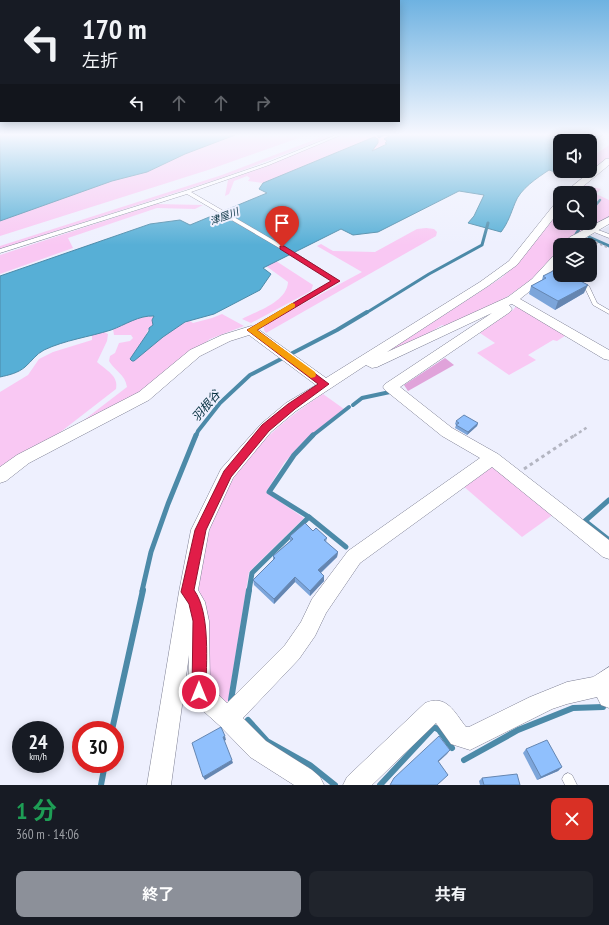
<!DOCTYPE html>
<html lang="ja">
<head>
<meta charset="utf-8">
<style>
	body { margin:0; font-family:"PT Sans Narrow","Noto Sans JP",sans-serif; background:#20242c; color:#f1f3f6; height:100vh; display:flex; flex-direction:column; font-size:15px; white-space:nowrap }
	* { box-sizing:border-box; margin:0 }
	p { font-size:13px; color:#9ea1a6 }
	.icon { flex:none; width:22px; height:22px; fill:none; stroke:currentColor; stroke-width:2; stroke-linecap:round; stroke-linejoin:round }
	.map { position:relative; height:785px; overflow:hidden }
	.panel { display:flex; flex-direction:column; background:#171b24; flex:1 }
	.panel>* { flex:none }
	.hud { position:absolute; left:0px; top:0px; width:400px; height:122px; box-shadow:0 2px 10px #0003; background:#171b24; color:#f1f3f6; overflow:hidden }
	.tools { position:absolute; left:553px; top:134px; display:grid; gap:8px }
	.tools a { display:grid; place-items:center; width:44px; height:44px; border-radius:8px; background:#171b24; box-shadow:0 2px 10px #0003; font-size:20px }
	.speed { position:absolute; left:12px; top:721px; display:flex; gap:8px; font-size:20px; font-weight:700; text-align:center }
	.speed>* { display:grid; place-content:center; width:52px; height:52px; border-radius:50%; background:#171b24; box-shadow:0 2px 10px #0003; line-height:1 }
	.speed small { font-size:10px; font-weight:400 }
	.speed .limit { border:6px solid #d22; background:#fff; color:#111 }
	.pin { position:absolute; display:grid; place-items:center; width:34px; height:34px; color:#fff; margin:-41px -17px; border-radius:50% 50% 50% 0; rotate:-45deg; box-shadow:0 0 4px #0007 }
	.pin .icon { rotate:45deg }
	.me { position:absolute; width:44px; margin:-22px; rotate:0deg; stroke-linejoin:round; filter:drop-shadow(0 0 3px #0008) }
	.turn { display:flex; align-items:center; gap:14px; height:84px; padding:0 16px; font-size:18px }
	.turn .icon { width:52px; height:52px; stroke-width:2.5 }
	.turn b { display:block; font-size:28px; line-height:34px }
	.lanes { display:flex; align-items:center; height:38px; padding:0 16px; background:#0003; justify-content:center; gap:20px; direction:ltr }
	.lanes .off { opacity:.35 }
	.round { display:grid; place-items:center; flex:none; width:42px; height:42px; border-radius:8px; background:#20242c }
	.overview { display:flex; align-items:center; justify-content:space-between; height:68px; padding:0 16px }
	h1 { font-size:24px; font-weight:700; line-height:30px; color:#1e9e55 }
	.button { display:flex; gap:8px; margin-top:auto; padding:8px 16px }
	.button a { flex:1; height:46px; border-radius:8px; background:#8c9099; color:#fff; font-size:16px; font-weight:700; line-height:46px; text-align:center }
	.button a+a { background:#20242c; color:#f1f3f6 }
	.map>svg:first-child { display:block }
</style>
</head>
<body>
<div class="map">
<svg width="609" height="785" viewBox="0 0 609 785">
	<rect width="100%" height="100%" fill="#eef0fe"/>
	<!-- built -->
	<path fill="#e0e2f3" d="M609,226v19l-20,-9 5,-2z"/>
	<!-- green -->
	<g fill="#f9c8f3">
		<path d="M235,135h72l-99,35 -208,66v-15l112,-40 35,-9 38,-18z"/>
		<path d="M327,135h8l-110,42 -225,72v-3l222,-71z"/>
		<path d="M342,135h38l-2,1 3,2 3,-3 6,2 -6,2 4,2v3l-14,6h-3l5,-12 -2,-1 -111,46 -15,-2 2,-3 -3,-2 -13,5 -5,13 -4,2 3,-16z"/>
		<path d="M609,145v13l-21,16 -9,-3h11v-13z"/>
		<path d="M585,185l16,4 -5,5 13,6v18l-47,25 -13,20 -18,17 -24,17 -60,30 -5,-2 -19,12 -50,24 128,-83 16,-14 43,-56v15h30v-30h-16z"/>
		<path d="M156,204l47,1 -8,4 -38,-1 -89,30 5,10 -73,26v-19z"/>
		<path d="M426,228l8,1 3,3 -1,4 -170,97 -2,-3v-5l98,-53 -45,-26 4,-2 12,7 42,1 42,-23z"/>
		<path d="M276,261l37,24 -2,6 -60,32 -9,-4c15,-8 45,-17 46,-37l-22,-16z"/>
		<path d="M517,305l51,29 -11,7 -4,-1 -25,15 8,5 -27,15 -32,-22 18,-10 -15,-10 33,-23z"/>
		<path d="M222,314l22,12 -34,13 -71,55 -54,29 -1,-3 43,-33c-2,-13 -12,-16 -18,-26l1,-5 5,-3 4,-10 11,-2 3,-3 -2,-3h-17l-1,-6c10,-4 31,-16 42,-12l-2,8 -4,3 -15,33c15,-13 37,-35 56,-40l3,2 19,-5z"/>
		<path d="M104,332l4,2 -1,7 -10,21c9,8 22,14 19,27l-71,55 -45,26v-78l28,-17 11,-16 14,-7 39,-12v-5z"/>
		<path d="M323,394l21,15 -42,34 -18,20 -18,29 38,26 -55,54 -21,129 -5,4 -20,-21c0,-24 3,-49 1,-73 -1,-10 -6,-20 -6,-30 0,-9 4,-20 6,-29 16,-73 58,-119 119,-158z"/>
		<path d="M494,464l60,50 -32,23 -60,-52z"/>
	</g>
	<!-- forest -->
	<path fill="#e0a3da" d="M445,358l9,7 -46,26 -4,-6z"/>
	<!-- water -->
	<g fill="#57afd6" stroke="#4c8aa8">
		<path d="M0,135h235l-50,19 -38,18 -35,9 -112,40z"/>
		<path d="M380,135h223l-13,8v-2h-30v22l-7,5 11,3 -3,3 -12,-4c-12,8 -29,19 -34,33 -4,10 -7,20 -14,29l-33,-9 6,-7 10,-21 -25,-4 -81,41 -25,3 -12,-6 -78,39 8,6 -11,16 -46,24 -29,8 -22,15 -29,24h-2l-2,-2 19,-28v-3l4,-3 -1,-5 2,-4c-15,-1 -29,9 -43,14 -22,7 -46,10 -67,20 -8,4 -12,11 -19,17 -7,6 -16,8 -25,10v-101l150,-52 30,-4 10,5 77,-32 -8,-4 4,-6 111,-46 4,2v4l-6,8 15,-7 -2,-1 2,-2 -3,-2 5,-3 -5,-1 -5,3 -2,-2z"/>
	</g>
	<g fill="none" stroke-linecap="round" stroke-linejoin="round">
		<!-- stream-far4 -->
		<path stroke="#4c8aa8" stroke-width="2.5" d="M590,212l10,-12"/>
		<!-- stream-far3 -->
		<g stroke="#4c8aa8" stroke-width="3">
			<path d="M576,234l7,-11"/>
			<path d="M589,237l20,9"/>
			<path d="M366,313l63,-39 53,-29 6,-22"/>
		</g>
		<!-- stream-far2 -->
		<g stroke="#4c8aa8" stroke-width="4">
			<path d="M353,405l9,-7 28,-6"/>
			<path d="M196,436l2,-5 22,-28 30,-28 87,-45 30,-18"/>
			<path d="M312,436l37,-29"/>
		</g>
		<!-- stream-far1 -->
		<g stroke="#4c8aa8" stroke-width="5">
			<path d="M609,500l-24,21 24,19"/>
			<path d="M309,517l37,30"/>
			<path d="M142,591l9,-39 17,-48 28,-69"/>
			<path d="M249,591l3,-18 57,-56 -40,-25 25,-37 19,-20"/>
		</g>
		<!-- stream -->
		<g stroke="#4c8aa8" stroke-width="6">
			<path d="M231,700l18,-110"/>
			<path d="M248,720l19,21 43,24 25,20"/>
			<path d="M112,730l31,-140"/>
			<path d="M464,760l54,-30 55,-22 30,-1"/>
			<path d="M101,785l4,-21"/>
			<path d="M380,785l54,-58 5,3 13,18"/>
		</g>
		<!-- service casing -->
		<g stroke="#7d7f93" stroke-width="1">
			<g id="service">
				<path d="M336,135h5l-72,30 -78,27 106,62 42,27 -86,50h-4l-1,-1 84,-49 -39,-25 -106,-62 -187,59v-4l185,-58 82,-28z"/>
				<path d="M589,228h4l16,6v4l-20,-8z"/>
				<path d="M561,275h7l21,11 8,17 12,7v4l-16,-9 -8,-17z"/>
				<path d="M568,773l4,2 5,10h-12l-3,-6 2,-4z"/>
			</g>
		</g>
		<!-- minor casing -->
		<g stroke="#7d7f93" stroke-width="1">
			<g id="minor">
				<path d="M606,159h3v6l-34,28h-11z"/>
				<path d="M560,200v10l-43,55 -29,21 -101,66 121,-55 24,-18 24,-26 4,-1v11l-20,20 -20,16 89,51v10l-5,-1 -92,-55 -3,1 3,4 -2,3 -110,75 52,41 46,26 111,86v19l-6,-2 -111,-90 -132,96 -34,50 -11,23 -16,23 -56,59 23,23 46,29 8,7 4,8h-30l-44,-28 -30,-31 -29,-26 -3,-8 1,-37 -18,130h-24l32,-193 12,-62 30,-61 40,-45 25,-21 30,-18 -67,-50 -19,6 -30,15 -51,44 -120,63 -23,18 -6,2v-16l17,-12 122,-63 51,-42 32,-15 29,-9 4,1 71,51 154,-96 29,-21 48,-60zM492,313l-107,71 -2,3 2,3 57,46 38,22 -132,93 -36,48 -11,23 -16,23 -58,58 -17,-16 -1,-66 -4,-19 -7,-12 11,-60 24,-52 38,-46 25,-21 70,-46 6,3 5,-1z"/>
				<path d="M609,217v7l-36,21h-12l9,-8z"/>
				<path d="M609,667v41l-8,-3 -4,-8 -30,7 -15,5 -82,41 -19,-6 -15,-21 -64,62h-29l4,-8 78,-74c22,-9 29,9 41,24h3l61,-30 37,-15 26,-5z"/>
			</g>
		</g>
		<!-- path-far2 -->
		<path stroke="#b3b5c1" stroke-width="2" stroke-dasharray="2.5 2.5" stroke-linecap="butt" d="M591,240l18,8"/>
		<!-- path-far1 -->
		<path stroke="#b3b5c1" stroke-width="2.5" stroke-dasharray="3 3" stroke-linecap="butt" d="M574,436l15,-10"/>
		<!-- path -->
		<path stroke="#b3b5c1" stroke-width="3" stroke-dasharray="3.5 3.5" stroke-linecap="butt" d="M524,469l51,-34"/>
		<!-- service -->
		<use href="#service" fill="#fff" fill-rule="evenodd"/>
		<!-- minor -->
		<use href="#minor" fill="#fff" fill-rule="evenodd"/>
	</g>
	<!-- wall -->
	<g fill="#7ca5da">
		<path d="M543,276l41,17 -29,17 -26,-16 2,-8 11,-6z"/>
		<path d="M456,421l22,2 -1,3 -10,9 -12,-7 1,-3 -1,-1z"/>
		<path d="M313,531l14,7 -1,4 12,10 -1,5 -16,16 3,8 -14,15 -15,-14 -21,22 -20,-19 -1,-5 20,-20v-4l17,-15v-5z"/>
		<path d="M526,749l36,18 -4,4 -21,9 -14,-27z"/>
		<path d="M482,778l38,7h-40l-1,-4z"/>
	</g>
	<!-- shaded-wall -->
	<g fill="#6586b1">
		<path d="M588,285l-4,8 -29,17 3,-9z"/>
		<path d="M478,423l-1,3 -10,9 1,-3z"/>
		<path d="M338,552l-1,5 -19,18v-5z"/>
		<path d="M324,576v5l-14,15v-5z"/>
		<path d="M295,577v5l-21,22v-5z"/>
		<path d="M225,736l1,4 -2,1 -1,-4z"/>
		<path d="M450,750l-3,4 -12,11 3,-4z"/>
		<path d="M232,760l1,3 -28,17 -2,-3z"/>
		<path d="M562,767l-4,4 -21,9 4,-3z"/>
	</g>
	<!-- building -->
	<g fill="#90c0fd" stroke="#6586b1">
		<path d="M557,269l3,1v5h9l19,10 -30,16 -27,-15 15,-8 -3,-2z"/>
		<path d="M464,415l14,8 -10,9 -12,-7 3,-2 -3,-2z"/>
		<path d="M305,523l8,8 3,-3 11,10 -3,2 14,12 -20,18 6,6 -14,15 -15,-14 -21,22 -21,-19 22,-22 -2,-2 20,-17 -3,-3z"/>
		<path d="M221,727l4,9 -2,1 9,23 -29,17 -11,-34z"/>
		<path d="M439,736l11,14 -12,11 10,14 -11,10h-47l4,-7z"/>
		<path d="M547,740l15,27 -21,10 -15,-28z"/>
		<path d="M517,774l3,11h-36l-2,-7z"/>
	</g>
	<!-- sky -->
	<linearGradient id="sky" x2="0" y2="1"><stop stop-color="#6eb2e1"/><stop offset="0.55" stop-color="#f7f8ff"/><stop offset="1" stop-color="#f7f8ff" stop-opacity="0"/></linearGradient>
	<rect width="609" height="245" fill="url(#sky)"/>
	<!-- route -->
	<path fill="#e11d48" stroke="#92132f" d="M280,246h4l56,35 -83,49 72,54 -34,25 -26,22 -38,46 -25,53 -12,60c17,23 12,74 12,102l-2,5 -5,2 -5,-2 -2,-5 1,-71 -4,-17 -8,-12 14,-62 29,-59 38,-46 26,-21 30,-20 -71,-54 84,-49 -51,-32z"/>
	<!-- slow -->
	<path fill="#f59e0b" d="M292,303l3,1v3l-38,23 58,42 1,3 -1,2 -4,1 -64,-48z"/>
	<g text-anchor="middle" stroke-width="4" stroke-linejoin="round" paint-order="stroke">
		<!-- far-water labels -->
		<g font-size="10" font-style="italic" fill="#063040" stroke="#eef0fe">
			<text transform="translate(224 216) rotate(-21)" y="4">津屋川</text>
		</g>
		<!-- water labels -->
		<g font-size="12" font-style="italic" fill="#063040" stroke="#eef0fe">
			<text transform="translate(206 406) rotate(-50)" y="4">羽根谷</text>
		</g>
	</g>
</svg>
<div class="tools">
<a><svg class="icon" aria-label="sound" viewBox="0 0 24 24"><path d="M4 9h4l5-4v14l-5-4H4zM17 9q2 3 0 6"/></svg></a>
<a><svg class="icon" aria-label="search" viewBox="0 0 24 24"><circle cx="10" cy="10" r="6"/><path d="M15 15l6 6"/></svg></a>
<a><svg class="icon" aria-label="layers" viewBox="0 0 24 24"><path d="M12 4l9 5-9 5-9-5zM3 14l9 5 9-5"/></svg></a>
</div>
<div class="speed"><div>24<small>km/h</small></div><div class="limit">30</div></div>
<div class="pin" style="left:282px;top:247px;background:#d93025"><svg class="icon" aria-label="arrive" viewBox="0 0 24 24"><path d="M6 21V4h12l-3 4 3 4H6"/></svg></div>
<svg class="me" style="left:199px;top:692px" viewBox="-20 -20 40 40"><circle r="17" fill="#e11d48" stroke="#fff" stroke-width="3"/><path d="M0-11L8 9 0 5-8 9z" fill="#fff"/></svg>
<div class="hud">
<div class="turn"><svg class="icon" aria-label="left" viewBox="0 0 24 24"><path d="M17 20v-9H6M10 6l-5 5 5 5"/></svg><div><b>170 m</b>左折</div></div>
<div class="lanes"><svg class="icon" aria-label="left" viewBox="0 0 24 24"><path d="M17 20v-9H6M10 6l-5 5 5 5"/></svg><svg class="icon off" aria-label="ahead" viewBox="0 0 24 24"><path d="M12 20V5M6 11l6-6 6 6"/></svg><svg class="icon off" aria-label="ahead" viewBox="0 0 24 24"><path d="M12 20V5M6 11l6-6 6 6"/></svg><svg class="icon off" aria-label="right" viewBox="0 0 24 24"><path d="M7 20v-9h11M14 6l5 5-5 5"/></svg></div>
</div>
</div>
<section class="panel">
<div class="overview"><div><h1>1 分</h1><p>360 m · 14:06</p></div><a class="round" style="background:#d93025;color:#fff"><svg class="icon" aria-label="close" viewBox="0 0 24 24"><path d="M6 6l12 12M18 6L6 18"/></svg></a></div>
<div class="button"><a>終了</a><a>共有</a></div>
</section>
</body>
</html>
